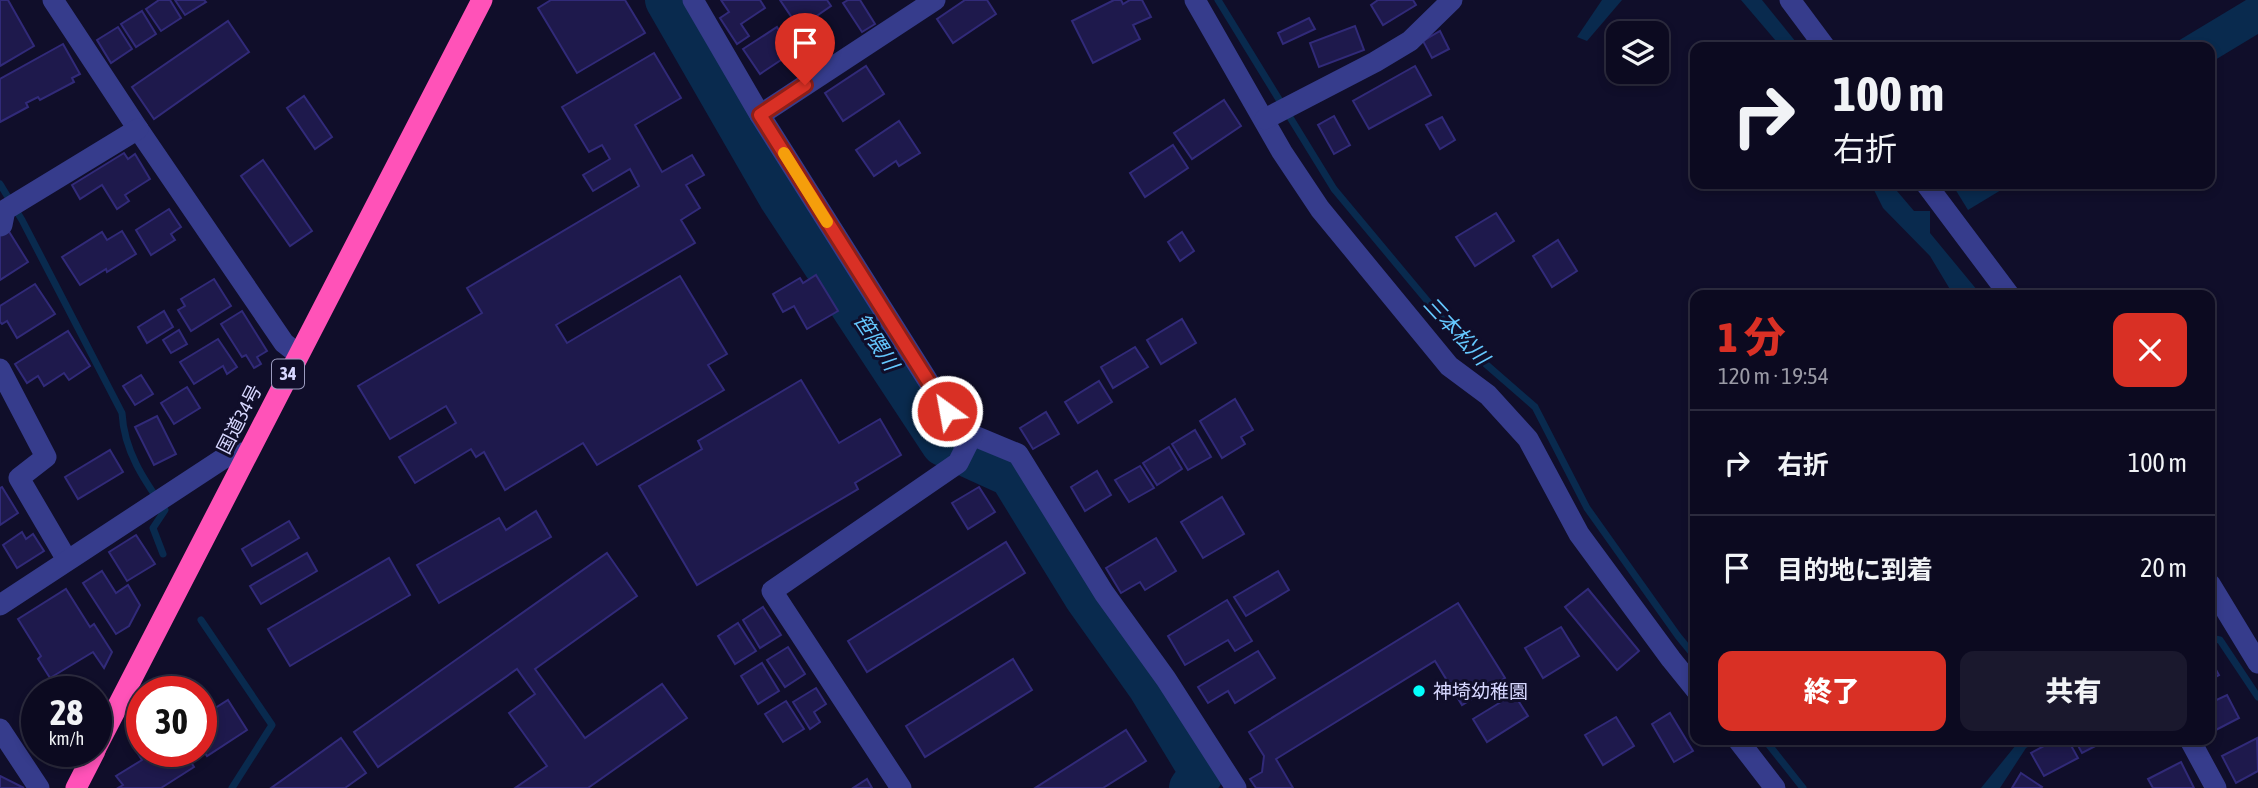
<!DOCTYPE html>
<html lang="ja">
<head>
<meta charset="utf-8">
<style>
	body { margin:0; font-family:"Asap Condensed","Noto Sans JP",sans-serif; background:#1a182d; color:#f1f3f6; height:100vh; display:flex; flex-direction:column; font-size:26px; white-space:nowrap }
	* { box-sizing:border-box; margin:0 }
	p { font-size:23px; color:#9a9aa5 }
	.icon { flex:none; width:38px; height:38px; fill:none; stroke:currentColor; stroke-width:2; stroke-linecap:round; stroke-linejoin:round }
	.map { position:relative; flex:1; overflow:hidden }
	.sheet { position:absolute; left:1690px; top:290px; width:525px; height:455px; display:flex; flex-direction:column; background:#0c0a20; border-radius:14px; box-shadow:0 4px 10px #0003,0 0 0 2px #2c2b3e }
	.sheet>* { flex:none }
	.guide { position:absolute; left:1690px; top:42px; width:525px; height:147px; border-radius:14px; box-shadow:0 4px 10px #0003,0 0 0 2px #2c2b3e; background:#0c0a20; color:#f1f3f6; overflow:hidden }
	.fabs { position:absolute; left:1606px; top:21px; display:grid; gap:14px }
	.fabs a { display:grid; place-items:center; width:63px; height:63px; border-radius:14px; background:#0c0a20; box-shadow:0 4px 10px #0003,0 0 0 2px #2c2b3e; font-size:35px }
	.speed { position:absolute; left:21px; top:676px; display:flex; gap:14px; font-size:35px; font-weight:700; text-align:center }
	.speed>* { display:grid; place-content:center; width:91px; height:91px; border-radius:50%; background:#0c0a20; box-shadow:0 4px 10px #0003,0 0 0 2px #2c2b3e; line-height:1 }
	.speed small { font-size:18px; font-weight:400 }
	.speed .limit { border:10px solid #d22; background:#fff; color:#111 }
	.pin { position:absolute; display:grid; place-items:center; width:60px; height:60px; color:#fff; margin:-72px -30px; border-radius:50% 50% 50% 0; rotate:-45deg; box-shadow:0 0 7px #0007 }
	.pin .icon { rotate:45deg }
	.me { position:absolute; width:77px; margin:-38px; rotate:328deg; stroke-linejoin:round; filter:drop-shadow(0 0 5px #0008) }
	.turn { display:flex; align-items:center; gap:24px; height:147px; padding:0 28px; font-size:32px }
	.turn .icon { width:91px; height:91px; stroke-width:2.5 }
	.turn b { display:block; font-size:49px; line-height:60px }
	.round { display:grid; place-items:center; flex:none; width:74px; height:74px; border-radius:14px; background:#1a182d }
	.summary { display:flex; align-items:center; justify-content:space-between; height:119px; padding:0 28px }
	h1 { font-size:42px; font-weight:800; line-height:52px; color:#d93025 }
	.action { display:flex; gap:14px; margin-top:auto; padding:14px 28px }
	.action a { flex:1; height:80px; border-radius:14px; background:#d93025; color:#fff; font-size:28px; font-weight:800; line-height:80px; text-align:center }
	.action a+a { background:#1a182d; color:#f1f3f6 }
	ul { padding:0; list-style:none }
	li { display:flex; align-items:center; gap:21px; height:105px; padding:0 28px; border-top:2px solid #2c2b3e }
	li div { flex:1 }
	li b { display:block; font-size:26px }
	li em { font-style:normal }
	.map>svg:first-child { display:block }
</style>
</head>
<body>
<div class="map">
<svg width="2258" height="788" viewBox="0 0 2258 788">
	<rect width="100%" height="100%" fill="#100e2a"/>
	<!-- water -->
	<g fill="#092a4e">
		<path d="M1602,0h20l-35,41 -10,-4z"/>
		<path d="M1741,0h21l38,47h-19z"/>
		<path d="M2246,0h12v34l-48,29v-16h-42z"/>
		<path d="M1871,184h20l23,27h16v22l52,63h-28l-24,-40 -47,-48z"/>
		<path d="M1952,184h59l-43,26z"/>
		<path d="M2020,740h21l-15,8 -26,40h-19z"/>
	</g>
	<g fill="none" stroke-linecap="round" stroke-linejoin="round">
		<!-- stream -->
		<g stroke="#092a4e" stroke-width="7">
			<path d="M1218,0l116,189 131,157 70,61 52,101 91,128 18,22"/>
			<path d="M0,184l22,36 100,193c2,38 22,67 43,97l-12,18 10,26"/>
			<path d="M201,620l71,105 -40,63"/>
			<path d="M2210,638l10,2 38,57"/>
			<path d="M1765,740l38,48"/>
		</g>
		<!-- river -->
		<path stroke="#092a4e" stroke-width="44" d="M667,0l114,198 162,246 68,31 75,122 64,90 52,86 -11,15"/>
	</g>
	<!-- building -->
	<g fill="#1e194c" stroke="#312a79" stroke-width="2">
		<path d="M0,0h8l26,46 -34,20z"/>
		<path d="M159,0h11l11,18 -20,13 -15,-22z"/>
		<path d="M175,0h29l2,2 -21,13z"/>
		<path d="M551,0h74l20,33 -68,40 -39,-65z"/>
		<path d="M721,0h39l5,8 -24,16 8,12 -12,8 -17,-26 9,-6z"/>
		<path d="M780,0h47l4,6 -32,22z"/>
		<path d="M848,0h12l15,24 -13,8 -19,-29z"/>
		<path d="M965,0h22l9,14 -43,29 -16,-24z"/>
		<path d="M1114,0h7l2,4 7,-4h12l9,17 -18,8 7,14 -47,24 -21,-42z"/>
		<path d="M1378,0h35l3,5 -33,20 -12,-20z"/>
		<path d="M142,11l14,23 -20,13 -15,-23z"/>
		<path d="M1309,18l6,11 -32,15 -5,-11z"/>
		<path d="M228,21l21,31 -95,67 -22,-32z"/>
		<path d="M1355,26l9,24 -45,17 -9,-24z"/>
		<path d="M118,27l14,22 -21,14 -14,-23z"/>
		<path d="M777,27l16,25 -33,22 -17,-25z"/>
		<path d="M1440,31l9,18 -17,9 -9,-17z"/>
		<path d="M63,44l17,30 -8,4 2,4 -34,18 -2,-3 -12,6 2,4 -28,15v-43z"/>
		<path d="M654,53l27,45 -46,27 27,47 30,-17 12,20 -18,10 14,23 -19,12 14,23 -139,82 11,18 113,-67 47,78 -19,11 16,25 -127,75 -14,-22 -78,47 -21,-38 -8,5 -5,-8 -56,34 -16,-26 57,-34 -10,-17 -56,33 -32,-53 124,-73 -15,-25 172,-102 -9,-17 -37,22 -10,-16 27,-16 -8,-14 -13,7 -27,-45z"/>
		<path d="M866,66l18,28 -41,27 -18,-28z"/>
		<path d="M1415,66l16,29 -62,34 -16,-28z"/>
		<path d="M304,96l28,41 -17,12 -28,-41z"/>
		<path d="M1224,100l17,26 -49,33 -18,-26z"/>
		<path d="M1334,116l16,29 -16,9 -16,-29z"/>
		<path d="M1442,117l13,23 -15,9 -14,-24z"/>
		<path d="M899,121l21,32 -21,13 -3,-5 -22,15 -18,-26z"/>
		<path d="M1173,145l15,23 -43,29 -15,-24z"/>
		<path d="M124,153l4,6 7,-5 15,25 -25,16 4,6 -12,8 -15,-24 -22,14 -8,-14z"/>
		<path d="M263,160l49,71 -22,15 -49,-70z"/>
		<path d="M169,209l12,18 -10,7 4,6 -24,15 -15,-25z"/>
		<path d="M1496,213l18,28 -39,25 -19,-29z"/>
		<path d="M8,230l20,32 -28,18v-45z"/>
		<path d="M122,231l14,23 -29,18 -1,-3 -26,16 -18,-28 40,-25 5,8z"/>
		<path d="M1182,232l12,19 -14,10 -12,-19z"/>
		<path d="M1558,240l19,31 -25,16 -19,-31z"/>
		<path d="M816,275l22,36 -31,18 -13,-23 -11,6 -10,-18 27,-16 3,5z"/>
		<path d="M214,279l17,27 -40,25 -13,-21 7,-4 -4,-7z"/>
		<path d="M35,284l20,30 -38,24 -10,-17 -5,3 -2,-2v-16z"/>
		<path d="M164,311l9,16 -26,16 -9,-16z"/>
		<path d="M242,311l25,40 -10,6 4,7 -7,4 -8,-13 -4,2 -21,-33z"/>
		<path d="M1182,319l14,24 -35,21 -14,-24z"/>
		<path d="M179,330l8,14 -16,9 -8,-13z"/>
		<path d="M68,331l22,35 -21,14 -5,-7 -20,13 -6,-10 -11,7 -12,-19z"/>
		<path d="M218,339l19,28 -10,7 -4,-8 -29,18 -14,-22z"/>
		<path d="M1135,347l13,20 -35,21 -12,-21z"/>
		<path d="M141,375l12,19 -18,11 -12,-19z"/>
		<path d="M801,380l38,63 41,-24 21,36 -46,28 3,6 -161,96 -58,-99 63,-37 -4,-8z"/>
		<path d="M1099,381l13,21 -34,21 -13,-21z"/>
		<path d="M187,387l13,21 -26,16 -13,-21z"/>
		<path d="M1235,399l18,31 -12,7 4,7 -23,14 -22,-37z"/>
		<path d="M1046,412l13,22 -26,15 -13,-21z"/>
		<path d="M157,416l19,38 -22,11 -19,-38z"/>
		<path d="M1195,430l16,27 -23,13 -16,-26z"/>
		<path d="M1169,447l13,22 -25,16 -14,-22z"/>
		<path d="M110,450l13,22 -45,27 -13,-22z"/>
		<path d="M1140,466l14,22 -25,14 -14,-22z"/>
		<path d="M1097,471l14,24 -26,16 -14,-24z"/>
		<path d="M2,487l16,26 -18,12v-37z"/>
		<path d="M979,487l16,25 -27,17 -16,-26z"/>
		<path d="M1222,497l22,37 -41,24 -22,-36z"/>
		<path d="M536,511l15,26 -112,66 -22,-38 82,-47 7,12z"/>
		<path d="M289,521l10,17 -47,28 -10,-17z"/>
		<path d="M22,532l4,7 7,-5 11,17 -27,17 -14,-23z"/>
		<path d="M136,535l19,29 -28,17 -18,-29z"/>
		<path d="M1156,538l20,33 -31,19 -5,-8 -19,11 -15,-25z"/>
		<path d="M1006,542l19,31 -158,99 -19,-31z"/>
		<path d="M307,553l10,18 -56,33 -11,-18z"/>
		<path d="M607,553l30,43 -102,73 50,69 77,-54 25,34 -99,70h-73l32,-22 -38,-53 26,-19 -18,-25 -139,98 -24,-35z"/>
		<path d="M389,558l21,37 -120,71 -22,-37z"/>
		<path d="M102,571l14,22 12,-8 12,20 -11,21 -13,8 -33,-51z"/>
		<path d="M1278,571l11,19 -43,26 -12,-19z"/>
		<path d="M66,589l24,38 4,-3 18,28 -8,16 -11,-16 -43,26 -12,-19 3,-3 -23,-37z"/>
		<path d="M1588,589l51,62 -22,19 -52,-63z"/>
		<path d="M1227,600l25,41 -17,10 -7,-11 -43,25 -17,-29z"/>
		<path d="M1458,603l47,75 -43,27 -27,-44 -159,98 17,29h-37l-6,-9 12,-7 2,-16 -15,-24z"/>
		<path d="M763,607l18,28 -21,13 -17,-28z"/>
		<path d="M738,623l18,28 -21,13 -17,-28z"/>
		<path d="M1561,627l18,29 -36,22 -18,-30z"/>
		<path d="M788,647l17,27 -20,13 -18,-27z"/>
		<path d="M1258,651l17,27 -40,25 -7,-12 -20,12 -10,-16z"/>
		<path d="M1013,659l19,31 -107,67 -19,-31z"/>
		<path d="M2210,659l9,16 -9,5z"/>
		<path d="M762,663l17,28 -21,13 -17,-28z"/>
		<path d="M177,682l6,9h-21z"/>
		<path d="M816,688l10,16 -12,8 6,10 -10,7 -17,-27z"/>
		<path d="M1514,694l14,22 -41,26 -14,-23z"/>
		<path d="M2227,695l12,23 -29,15v-30z"/>
		<path d="M228,700l19,30 -40,26 -6,-9v-30z"/>
		<path d="M786,701l18,28 -21,13 -18,-28z"/>
		<path d="M1670,713l23,38 -19,11 -22,-38z"/>
		<path d="M1616,717l18,29 -31,19 -18,-30z"/>
		<path d="M1126,730l20,31 -43,27h-68z"/>
		<path d="M341,738l25,35 -21,15h-74z"/>
		<path d="M2257,738l1,33 -22,12 -14,-27z"/>
		<path d="M2055,740h13l10,18 -34,18 -13,-23z"/>
		<path d="M2075,740h32l-25,13z"/>
		<path d="M142,745v6h42l10,16 -33,21h-43l5,-3 -7,-9 26,-16 -7,-11z"/>
		<path d="M2181,762l13,26h-41l-5,-9z"/>
		<path d="M2021,773l21,14 -1,1h-29z"/>
		<path d="M0,776l24,12h-24z"/>
		<path d="M867,779l5,9h-19z"/>
	</g>
	<g fill="none" stroke-linecap="round" stroke-linejoin="round">
		<!-- street -->
		<g stroke="#363c8c" stroke-width="21">
			<path d="M53,0l85,129 146,214 14,11"/>
			<path d="M693,0l67,115 187,296 25,24 46,19 86,139 62,86 70,109"/>
			<path d="M1195,0l87,152 38,57 129,157 39,29 40,44 51,95 92,125 25,31"/>
			<path d="M1790,0l35,47"/>
			<path d="M760,115l175,-115"/>
			<path d="M1265,119l110,-57 35,-21 42,-41"/>
			<path d="M1926,184l84,112"/>
			<path d="M0,226l2,-1 3,-15 133,-81"/>
			<path d="M0,369l46,88 -27,21 48,82"/>
			<path d="M2210,584l48,79"/>
			<path d="M0,605l224,-147 23,-6"/>
			<path d="M0,729l39,59"/>
			<path d="M1738,740l37,48"/>
			<path d="M2190,740l26,48"/>
			<path d="M901,788l-129,-197 186,-128 14,-28"/>
		</g>
		<!-- highway -->
		<g stroke="#ff52b8" stroke-width="21">
			<path d="M96,748l386,-748"/>
			<path d="M76,788l19,-37"/>
		</g>
	</g>
	<g fill="none" stroke-linecap="round" stroke-linejoin="round">
		<!-- route casing -->
		<g stroke="#8d1f18" stroke-width="18">
			<path id="route" d="M805,85l-45,30 187,296"/>
		</g>
		<!-- route -->
		<use href="#route" stroke="#d93025" stroke-width="12"/>
		<!-- slow -->
		<path stroke="#f59e0b" stroke-width="12" d="M784,153l43,69"/>
	</g>
	<!-- markers -->
	<circle fill="#03fffd" stroke="#100e2a" stroke-width="2.5" cx="1419" cy="691" r="7"/>
	<g text-anchor="middle" stroke-width="6" stroke-linejoin="round" paint-order="stroke">
		<!-- shield labels -->
		<rect fill="#100e2a" stroke="#9b9bbf" stroke-width="2" x="272" y="359.5" width="32" height="29" rx="5"/>
		<g font-size="18" font-weight="bold" fill="#d7d7ff">
			<text x="288" y="380">34</text>
		</g>
		<!-- street labels -->
		<g font-size="19" fill="#d7d7ff" stroke="#100e2a">
			<text transform="translate(239 419) rotate(-63)" y="7">国道34号</text>
		</g>
		<!-- poi labels -->
		<g font-size="19" fill="#d7d7ff" stroke="#100e2a" text-anchor="start">
			<text x="1433" y="698">神埼幼稚園</text>
		</g>
		<!-- water labels -->
		<g font-size="21" font-style="italic" fill="#65c8ff" stroke="#100e2a">
			<text transform="translate(1456 331) rotate(47)" y="7">三本松川</text>
			<text transform="translate(876 342) rotate(57)" y="7">笹隈川</text>
		</g>
	</g>
</svg>
<div class="fabs">
<a><svg class="icon" aria-label="layers" viewBox="0 0 24 24"><path d="M12 4l9 5-9 5-9-5zM3 14l9 5 9-5"/></svg></a>
</div>
<div class="speed"><div>28<small>km/h</small></div><div class="limit">30</div></div>
<div class="pin" style="left:805px;top:85px;background:#d93025"><svg class="icon" aria-label="arrive" viewBox="0 0 24 24"><path d="M6 21V4h12l-3 4 3 4H6"/></svg></div>
<svg class="me" style="left:947px;top:411px" viewBox="-20 -20 40 40"><circle r="17" fill="#d93025" stroke="#fff" stroke-width="3"/><path d="M0-11L8 9 0 5-8 9z" fill="#fff"/></svg>
<div class="guide">
<div class="turn"><svg class="icon" aria-label="right" viewBox="0 0 24 24"><path d="M7 20v-9h11M14 6l5 5-5 5"/></svg><div><b>100 m</b>右折</div></div>
</div>
<section class="sheet">
<div class="summary"><div><h1>1 分</h1><p>120 m · 19:54</p></div><a class="round" style="background:#d93025;color:#fff"><svg class="icon" aria-label="close" viewBox="0 0 24 24"><path d="M6 6l12 12M18 6L6 18"/></svg></a></div>
<ul>
<li><svg class="icon" aria-label="right" viewBox="0 0 24 24"><path d="M7 20v-9h11M14 6l5 5-5 5"/></svg><div><b>右折</b></div><em>100 m</em></li>
<li><svg class="icon" aria-label="arrive" viewBox="0 0 24 24"><path d="M6 21V4h12l-3 4 3 4H6"/></svg><div><b>目的地に到着</b></div><em>20 m</em></li>
</ul>
<div class="action"><a>終了</a><a>共有</a></div>
</section>
</div>
</body>
</html>
